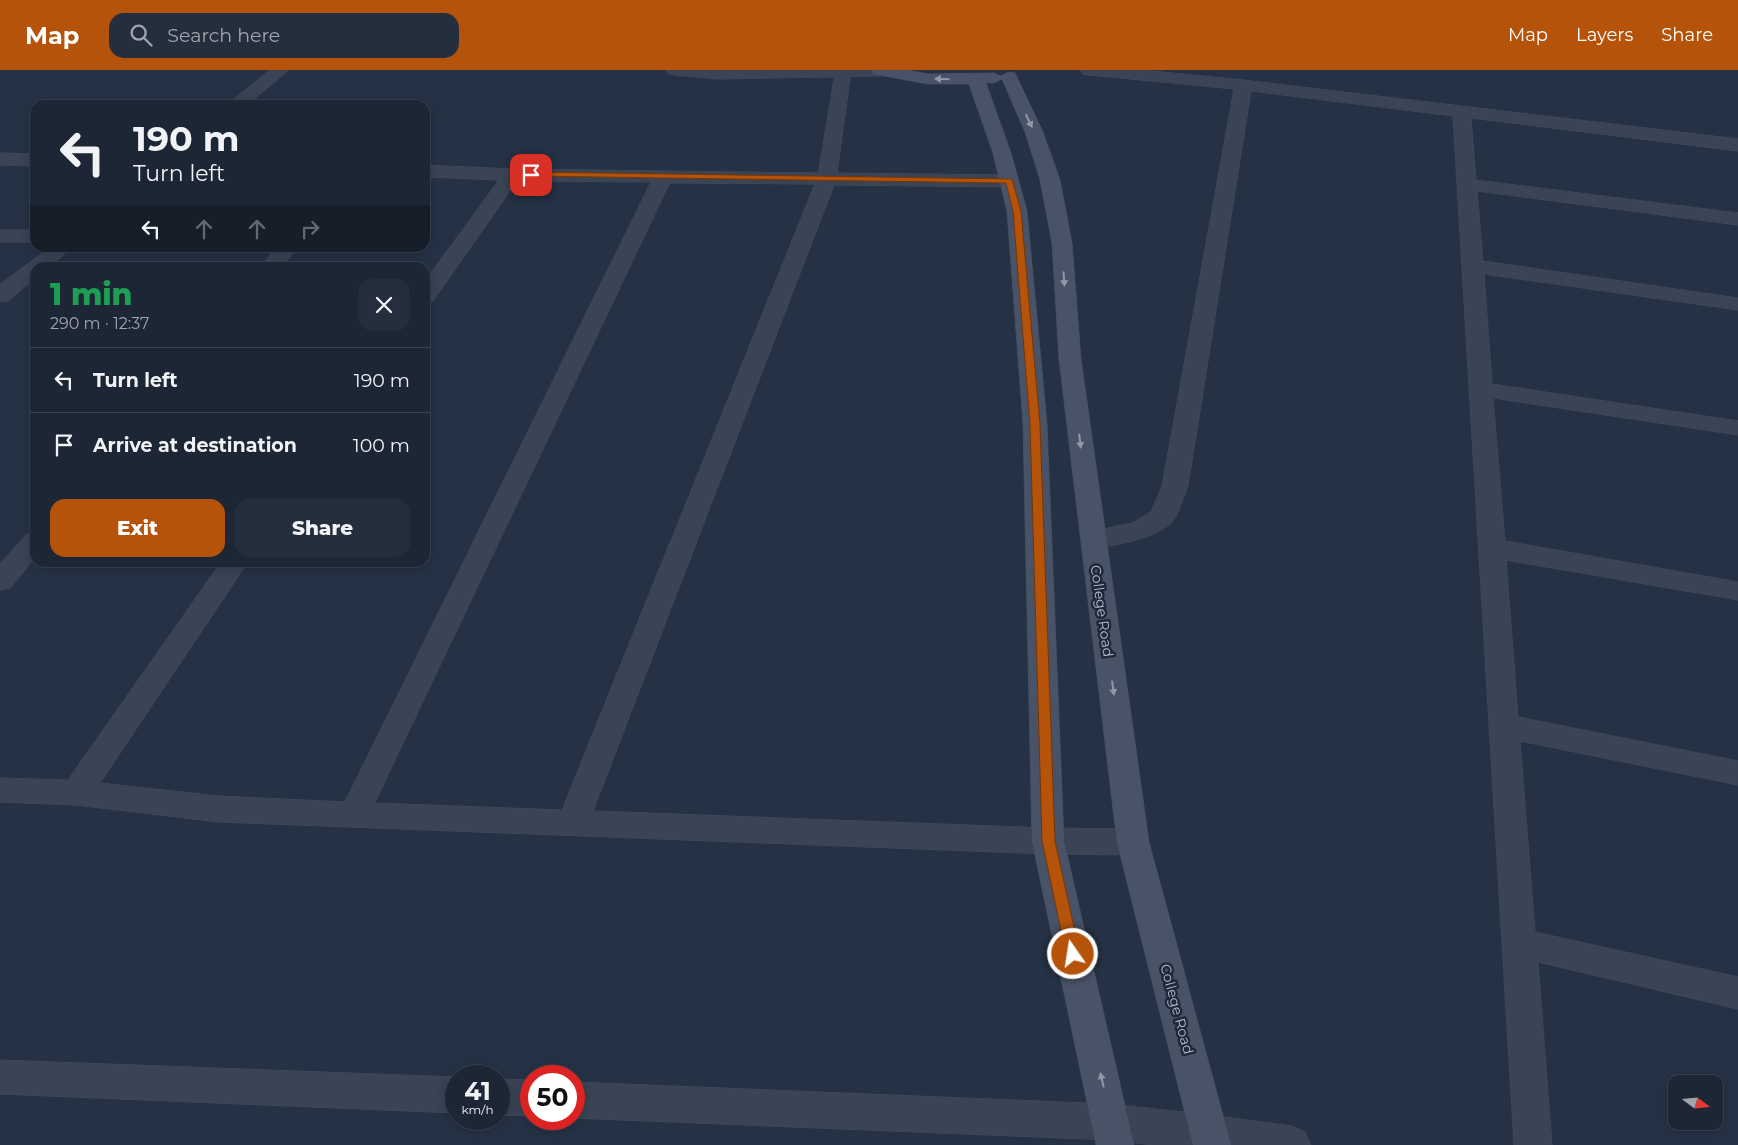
<!DOCTYPE html>
<html lang="en">
<head>
<meta charset="utf-8">
<style>
	body { margin:0; font-family:Montserrat,sans-serif; background:#252e3c; color:#f1f3f6; height:100vh; display:flex; flex-direction:column; font-size:19px; white-space:nowrap }
	* { box-sizing:border-box; margin:0 }
	p { font-size:16px; color:#a0a5ac }
	.icon { flex:none; width:28px; height:28px; fill:none; stroke:currentColor; stroke-width:2; stroke-linecap:round; stroke-linejoin:round }
	.map { position:relative; flex:1; overflow:hidden }
	.details { position:absolute; left:30px; top:192px; width:400px; height:305px; display:flex; flex-direction:column; background:#1c2634; border-radius:15px; box-shadow:0 2px 12px #0003,0 0 0 1px #3a434f }
	.details>* { flex:none }
	.hud { position:absolute; left:30px; top:30px; width:400px; height:152px; border-radius:15px; box-shadow:0 2px 12px #0003,0 0 0 1px #3a434f; background:#1c2634; color:#f1f3f6; overflow:hidden }
	.needle { width:32px; rotate:106deg }
	.controls { position:absolute; left:1668px; top:1005px; display:grid; gap:10px }
	.controls a { display:grid; place-items:center; width:55px; height:55px; border-radius:10px; background:#1c2634; box-shadow:0 2px 12px #0003,0 0 0 1px #3a434f; font-size:25px }
	.speed { position:absolute; left:445px; top:995px; display:flex; gap:10px; font-size:25px; font-weight:700; text-align:center }
	.speed>* { display:grid; place-content:center; width:65px; height:65px; border-radius:50%; background:#1c2634; box-shadow:0 2px 12px #0003,0 0 0 1px #3a434f; line-height:1 }
	.speed small { font-size:12px; font-weight:400 }
	.speed .limit { border:8px solid #d22; background:#fff; color:#111 }
	.pin { position:absolute; display:grid; place-items:center; width:42px; height:42px; color:#fff; margin:-21px; border-radius:10px; box-shadow:0 2px 8px #0006 }
	.me { position:absolute; width:55px; margin:-28px; rotate:347deg; stroke-linejoin:round; filter:drop-shadow(0 0 4px #0008) }
	.turn { display:flex; align-items:center; gap:18px; height:105px; padding:0 20px; font-size:22px }
	.turn .icon { width:65px; height:65px; stroke-width:2.5 }
	.turn b { display:block; font-size:35px; line-height:42px }
	.lanes { display:flex; align-items:center; height:48px; padding:0 20px; background:#0003; justify-content:center; gap:25px; direction:ltr }
	.lanes .off { opacity:.35 }
	.round { display:grid; place-items:center; flex:none; width:52px; height:52px; border-radius:15px; background:#252e3c }
	.summary { display:flex; align-items:center; justify-content:space-between; height:85px; padding:0 20px }
	h1 { font-size:30px; font-weight:800; line-height:38px; color:#1e9e55 }
	.cta { display:flex; gap:10px; margin-top:auto; padding:10px 20px }
	.cta a { flex:1; height:58px; border-radius:15px; background:#b45309; color:#fff; font-size:20px; font-weight:800; line-height:58px; text-align:center }
	.cta a+a { background:#252e3c; color:#f1f3f6 }
	ul { padding:0; list-style:none }
	li { display:flex; align-items:center; gap:15px; height:65px; padding:0 20px; border-top:1px solid #3a434f }
	li div { flex:1 }
	li b { display:block; font-size:19px }
	li em { font-style:normal }
	header { display:flex; align-items:center; gap:30px; box-sizing:border-box; height:70px; padding:0 25px; background:#b45309; color:#fff }
	header strong { font-size:24px }
	nav { display:flex; gap:28px; margin-inline-start:auto; font-size:18px }
	.search { width:350px; height:45px; background:#252e3c; display:flex; align-items:center; gap:12px; box-sizing:border-box; padding:0 18px; border-radius:15px; color:#a0a5ac; font-size:19px }
	.map>svg:first-child { display:block }
</style>
</head>
<body>
<header>
<strong>Map</strong>
<div class="search"><svg class="icon" aria-label="search" viewBox="0 0 24 24"><circle cx="10" cy="10" r="6"/><path d="M15 15l6 6"/></svg>Search here</div>
<nav><a>Map</a><a>Layers</a><a>Share</a></nav>
</header>
<div class="map">
<svg width="1738" height="1075" viewBox="0 0 1738 1075">
	<rect width="100%" height="100%" fill="#253245"/>
	<g fill="none" stroke-linecap="round" stroke-linejoin="round">
		<!-- minor casing -->
		<g stroke="#444d5e" stroke-width="1">
			<g id="minor">
				<path d="M270,0h19l-42,35h-20z"/>
				<path d="M836,0h14l1,2 -14,101 172,2 7,2 3,4 -3,4 -7,2 -175,-2 -241,626 455,17 85,1 11,4 5,9 -5,9 -11,4 -85,-1 -829,-32 -143,-17 -76,-3v-24l68,2 153,-218h27l-148,221 119,13 126,6 306,-620 -134,-1 -84,120 -8,1v-21l74,-101 -74,-3v-12l87,4 306,4zM670,113l145,1 -253,626 -187,-7z"/>
				<path d="M1081,0h61l101,10 495,59v12l-267,-33 5,62 262,33v12l-261,-34 6,70 255,37v12l-254,-36 8,110 246,37v14l-245,-37 12,143 233,41v18l-232,-40 12,157 220,44v24l-218,-44 15,191 203,45v32l-200,-47 14,183h-38l-61,-1029 -202,-25 -63,395c-5,11 -8,27 -16,36 -14,16 -69,29 -88,23l-4,-6 4,-6 48,-10 19,-11 11,-26 72,-397 -145,-14 -6,-1z"/>
				<path d="M0,83l35,1v12l-35,-1z"/>
				<rect x="0" y="160" width="35" height="12"/>
				<path d="M49,178h22l-22,20h-14v10l-27,23 -8,1v-17z"/>
				<path d="M276,178h21l-16,20h-21z"/>
				<path d="M35,462v26l-25,30 -10,2v-26l26,-29z"/>
				<path d="M0,990l456,17v36l-456,-19z"/>
				<path d="M499,1009l32,1v36l-32,-1z"/>
				<path d="M574,1012l537,22 99,11 82,11 13,6 6,13h-157l-43,-5 -537,-22z"/>
			</g>
		</g>
		<!-- tertiary casing -->
		<g stroke="#444d5e" stroke-width="1">
			<path id="tertiary" d="M667,0h220v1l-2,4 -6,1 -161,3 -43,-4 -6,-1z"/>
		</g>
		<!-- secondary casing -->
		<g stroke="#444d5e" stroke-width="1">
			<path id="secondary" d="M871,0h36l21,4 66,-1 7,3 8,-4 6,1 28,59 17,48 12,63 9,116 68,483 82,303h-38l-76,-303 -58,-483 -7,-116 -12,-63 -15,-48 -23,-53 -8,4h-8l25,70 16,58 20,213 17,417 70,304h-38l-64,-304 -9,-417 -16,-213 -14,-58 -24,-69h-41l-49,-9 -6,-1z"/>
		</g>
		<!-- minor -->
		<use href="#minor" fill="#3a4455" fill-rule="evenodd"/>
		<!-- tertiary -->
		<use href="#tertiary" fill="#3a4455" fill-rule="evenodd"/>
		<!-- secondary -->
		<use href="#secondary" fill="#485368" fill-rule="evenodd"/>
	</g>
	<!-- one-way arrows -->
	<defs><path id="oneway-solid" d="M-6-.8H1V-3.2L6.5 0L1 3.2V.8H-6Z" transform="scale(1.25)"/></defs>
	<g fill="#9199aa">
		<use href="#oneway-solid" transform="translate(942 9) rotate(-179)"/>
		<use href="#oneway-solid" transform="translate(1029 51) rotate(65)"/>
		<use href="#oneway-solid" transform="translate(1064 209) rotate(86)"/>
		<use href="#oneway-solid" transform="translate(1080 371) rotate(83)"/>
		<use href="#oneway-solid" transform="translate(1113 618) rotate(82)"/>
		<use href="#oneway-solid" transform="translate(1102 1010) rotate(-103)"/>
	</g>
	<!-- route -->
	<path fill="#b45309" stroke="#753606" d="M531,102l481,7 9,32 19,213 15,417 25,113 -2,4 -5,2 -5,-2 -2,-4 -24,-113 -12,-417 -17,-213 -7,-28 -477,-7v-3z"/>
	<g text-anchor="middle" stroke-width="5" stroke-linejoin="round" paint-order="stroke">
		<!-- street labels -->
		<g font-size="14" fill="#b8bfce" stroke="#1f293a">
			<text transform="translate(1102 541) rotate(82)" y="5">College Road</text>
			<text transform="translate(1177 939) rotate(75)" y="5">College Road</text>
		</g>
	</g>
</svg>
<div class="controls">
<a><svg class="needle" viewBox="-14 -14 28 28"><path d="M0-13l5 13h-10z" fill="#e53935"/><path d="M0 13l5-13h-10z" fill="#a0a5ac"/></svg></a>
</div>
<div class="speed"><div>41<small>km/h</small></div><div class="limit">50</div></div>
<div class="pin" style="left:531px;top:105px;background:#d93025"><svg class="icon" aria-label="arrive" viewBox="0 0 24 24"><path d="M6 21V4h12l-3 4 3 4H6"/></svg></div>
<svg class="me" style="left:1073px;top:884px" viewBox="-20 -20 40 40"><circle r="17" fill="#b45309" stroke="#fff" stroke-width="3"/><path d="M0-11L8 9 0 5-8 9z" fill="#fff"/></svg>
<div class="hud">
<div class="turn"><svg class="icon" aria-label="left" viewBox="0 0 24 24"><path d="M17 20v-9H6M10 6l-5 5 5 5"/></svg><div><b>190 m</b>Turn left</div></div>
<div class="lanes"><svg class="icon" aria-label="left" viewBox="0 0 24 24"><path d="M17 20v-9H6M10 6l-5 5 5 5"/></svg><svg class="icon off" aria-label="ahead" viewBox="0 0 24 24"><path d="M12 20V5M6 11l6-6 6 6"/></svg><svg class="icon off" aria-label="ahead" viewBox="0 0 24 24"><path d="M12 20V5M6 11l6-6 6 6"/></svg><svg class="icon off" aria-label="right" viewBox="0 0 24 24"><path d="M7 20v-9h11M14 6l5 5-5 5"/></svg></div>
</div>
<section class="details">
<div class="summary"><div><h1>1 min</h1><p>290 m · 12:37</p></div><a class="round"><svg class="icon" aria-label="close" viewBox="0 0 24 24"><path d="M6 6l12 12M18 6L6 18"/></svg></a></div>
<ul>
<li><svg class="icon" aria-label="left" viewBox="0 0 24 24"><path d="M17 20v-9H6M10 6l-5 5 5 5"/></svg><div><b>Turn left</b></div><em>190 m</em></li>
<li><svg class="icon" aria-label="arrive" viewBox="0 0 24 24"><path d="M6 21V4h12l-3 4 3 4H6"/></svg><div><b>Arrive at destination</b></div><em>100 m</em></li>
</ul>
<div class="cta"><a>Exit</a><a>Share</a></div>
</section>
</div>
</body>
</html>
